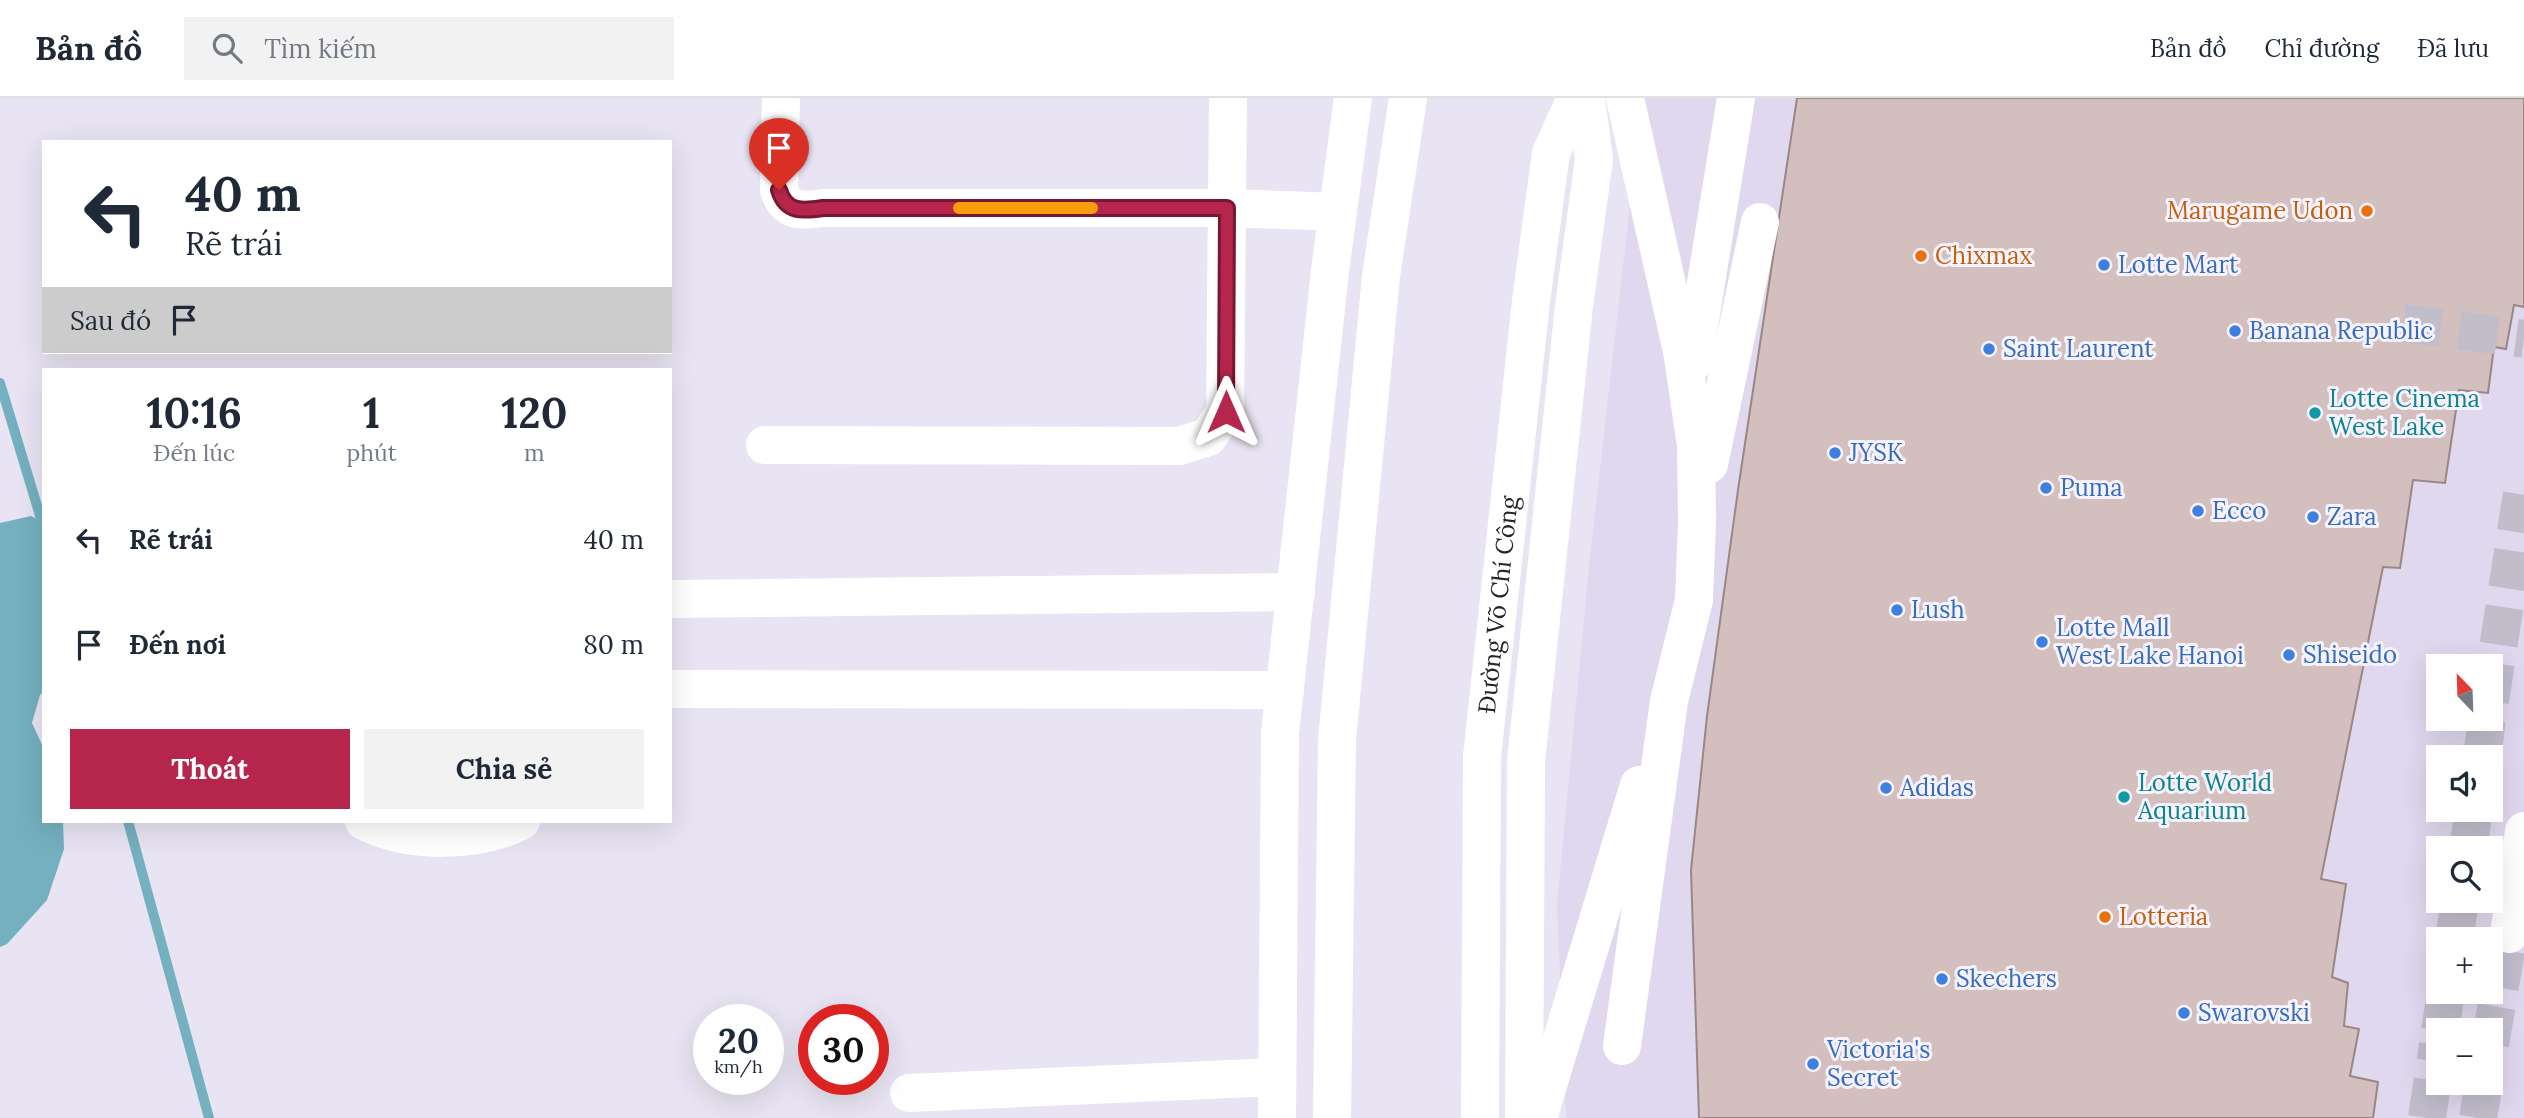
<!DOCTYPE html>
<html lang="vi">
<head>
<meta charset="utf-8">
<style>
	body { margin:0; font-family:Lora,serif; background:#f2f2f3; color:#1f2937; height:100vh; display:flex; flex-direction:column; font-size:26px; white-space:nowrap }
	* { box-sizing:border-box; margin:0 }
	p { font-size:23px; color:#747a83 }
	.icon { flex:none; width:38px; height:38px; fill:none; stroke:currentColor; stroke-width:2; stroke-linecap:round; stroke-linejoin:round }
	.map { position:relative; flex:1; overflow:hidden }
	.sheet { position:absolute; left:42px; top:270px; width:630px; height:455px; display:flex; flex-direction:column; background:#fff; border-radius:0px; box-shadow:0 7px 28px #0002 }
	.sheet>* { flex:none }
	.hud { position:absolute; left:42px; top:42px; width:630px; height:214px; border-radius:0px; box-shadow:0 7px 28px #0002; background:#fff; color:#1f2937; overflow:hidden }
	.needle { width:46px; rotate:337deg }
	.fabs { position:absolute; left:2426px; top:556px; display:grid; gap:14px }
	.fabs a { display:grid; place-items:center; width:77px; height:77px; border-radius:0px; background:#fff; box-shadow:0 7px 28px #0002; font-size:35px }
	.speed { position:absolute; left:693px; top:906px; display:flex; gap:14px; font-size:35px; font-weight:700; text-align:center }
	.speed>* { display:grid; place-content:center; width:91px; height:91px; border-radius:50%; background:#fff; box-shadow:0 7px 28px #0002; line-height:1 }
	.speed small { font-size:18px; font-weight:400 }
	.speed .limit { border:10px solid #d22; background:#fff; color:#111 }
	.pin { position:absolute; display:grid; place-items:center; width:60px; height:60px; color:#fff; margin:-72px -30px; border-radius:50% 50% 50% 0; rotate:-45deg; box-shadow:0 0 7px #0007 }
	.pin .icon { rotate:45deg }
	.me { position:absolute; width:77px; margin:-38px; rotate:0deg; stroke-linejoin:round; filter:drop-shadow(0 0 5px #0008) }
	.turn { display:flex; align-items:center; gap:24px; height:147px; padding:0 28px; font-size:32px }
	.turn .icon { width:91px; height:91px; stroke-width:2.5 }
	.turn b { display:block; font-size:49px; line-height:60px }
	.then { display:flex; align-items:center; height:66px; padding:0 28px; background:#0003; gap:14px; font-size:26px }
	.eta { display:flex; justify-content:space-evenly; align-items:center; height:119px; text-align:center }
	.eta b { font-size:42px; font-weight:700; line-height:49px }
	.button { display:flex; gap:14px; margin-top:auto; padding:14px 28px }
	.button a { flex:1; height:80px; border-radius:0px; background:#b6254c; color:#fff; font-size:28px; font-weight:700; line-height:80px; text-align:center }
	.button a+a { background:#f2f2f3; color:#1f2937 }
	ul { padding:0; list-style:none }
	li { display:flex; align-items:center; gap:21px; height:105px; padding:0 28px }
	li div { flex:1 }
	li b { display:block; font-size:26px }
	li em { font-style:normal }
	header { display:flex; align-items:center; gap:42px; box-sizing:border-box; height:98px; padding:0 35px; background:#fff; border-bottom:2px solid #e0e1e3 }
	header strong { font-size:33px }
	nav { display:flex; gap:38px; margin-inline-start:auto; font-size:24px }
	.search { width:490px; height:63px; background:#f2f2f3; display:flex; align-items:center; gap:18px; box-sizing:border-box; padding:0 24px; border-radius:0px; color:#747a83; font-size:26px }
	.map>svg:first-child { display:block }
</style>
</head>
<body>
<header>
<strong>Bản đồ</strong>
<div class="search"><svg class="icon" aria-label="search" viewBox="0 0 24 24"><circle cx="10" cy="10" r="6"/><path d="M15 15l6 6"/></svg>Tìm kiếm</div>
<nav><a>Bản đồ</a><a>Chỉ đường</a><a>Đã lưu</a></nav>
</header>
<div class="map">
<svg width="2524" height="1020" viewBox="0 0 2524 1020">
	<rect width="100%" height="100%" fill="#e9e4f3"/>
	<!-- built -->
	<path fill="#e0d8ee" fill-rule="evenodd" d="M1642,0h882v1020h-958l-9,-213 32,-339zM2438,569h52v52h-52zM2438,660h52v52h-52zM2438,751h52v52h-52zM2438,842h52v52h-52zM2438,933h52v52h-52z"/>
	<!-- water -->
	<path fill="#74b0bf" d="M31,418l13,7v168l-4,4 -8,28 12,26v72h19l1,28 -17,51 -40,44 -7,3v-424z"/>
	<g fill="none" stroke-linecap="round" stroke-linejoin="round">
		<!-- stream -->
		<g stroke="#74b0bf" stroke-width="10">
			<path d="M0,285l44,146"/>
			<path d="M128,723l81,297"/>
		</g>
	</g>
	<!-- building -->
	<path fill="#d2bfbe" stroke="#998786" stroke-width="2" d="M1797,0h727v209l-10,-2 -8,44 -12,-2 -6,46 -29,-3 -14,93 -32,-3 -13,88 -17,-1 -62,312 25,5 -14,93 16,6 -4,43 15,3 -9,47 28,6 -5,36h-674l-8,-248 16,-154 31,-226z"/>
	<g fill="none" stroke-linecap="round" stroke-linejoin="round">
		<!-- minor-tunnel -->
		<g stroke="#c2bdcb" stroke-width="38" stroke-dasharray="38 19" stroke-linecap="butt">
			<path d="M2403,225l121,16"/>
			<path d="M2490,603l34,-221"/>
			<path d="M2482,660l5,-39"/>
			<path d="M2468,751l6,-39"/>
			<path d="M2454,842l6,-39"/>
			<path d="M2440,933l6,-39"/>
			<path d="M2490,946l19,-110"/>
			<path d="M2427,1020l11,-73"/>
			<path d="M2478,1020l6,-35"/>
		</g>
		<!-- minor -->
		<g stroke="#fff" stroke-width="38">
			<path d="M781,0l-2,92c7,23 24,21 44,18h404l111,4"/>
			<path d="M1693,265l43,-265"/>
			<path d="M765,347l414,1 29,-9 17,-25 3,-314"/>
			<path d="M1709,366l51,-242"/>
			<path d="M670,501l626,-7"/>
			<path d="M670,591l615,1"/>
			<path d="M364,723c44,23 113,22 157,0"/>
			<path d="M2509,836l15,-103"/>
			<path d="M1622,948l47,-345 25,-101 3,-79 -1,-76 -14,-94 -57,-253"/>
			<path d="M909,995l368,-16"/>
			<path d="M1538,1020l101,-333"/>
		</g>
		<!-- major -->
		<g stroke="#fff" stroke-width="38">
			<path d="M1277,1020l3,-385 50,-462 23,-173"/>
			<path d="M1524,1020l2,-357 48,-455 20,-147 -8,-61"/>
		</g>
		<!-- highway -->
		<g stroke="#fff" stroke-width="38">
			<path d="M1332,1020l5,-378 44,-464 27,-178"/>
			<path id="s1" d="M1480,1020l2,-361 49,-456 20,-148 25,-55"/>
		</g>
	</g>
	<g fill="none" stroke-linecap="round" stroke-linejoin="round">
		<!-- route casing -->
		<g stroke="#761831" stroke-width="18">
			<path id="route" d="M779,92c7,23 24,21 44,18h404l-1,204"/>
		</g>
		<!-- route -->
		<use href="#route" stroke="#b6254c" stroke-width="12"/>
		<!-- slow -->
		<path stroke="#f59e0b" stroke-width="12" d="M959,110h133"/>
	</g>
	<!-- markers -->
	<g fill="#e8710a" stroke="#f6f2fe" stroke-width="2.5">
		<circle cx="2367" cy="113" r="7"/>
		<circle cx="1921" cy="158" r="7"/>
		<circle cx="2105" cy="819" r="7"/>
	</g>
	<g fill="#3f7fe0" stroke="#f6f2fe" stroke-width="2.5">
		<circle cx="2104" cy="167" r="7"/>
		<circle cx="2235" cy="233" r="7"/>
		<circle cx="1989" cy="251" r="7"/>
		<circle cx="1835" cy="355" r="7"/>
		<circle cx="2046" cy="390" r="7"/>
		<circle cx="2198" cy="413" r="7"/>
		<circle cx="2313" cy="419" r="7"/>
		<circle cx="1897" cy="512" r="7"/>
		<circle cx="2042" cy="544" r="7"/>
		<circle cx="2289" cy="557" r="7"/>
		<circle cx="1886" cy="690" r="7"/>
		<circle cx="1942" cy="881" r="7"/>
		<circle cx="2184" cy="915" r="7"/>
		<circle cx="1813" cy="966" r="7"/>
	</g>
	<g fill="#0f9aa8" stroke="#f6f2fe" stroke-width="2.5">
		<circle cx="2315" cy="315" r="7"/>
		<circle cx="2124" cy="699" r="7"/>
	</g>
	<g text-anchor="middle" stroke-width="6" stroke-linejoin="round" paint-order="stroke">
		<!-- food labels -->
		<g font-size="24" fill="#c56008" stroke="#f6f2fe" text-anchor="start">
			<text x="2353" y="121" text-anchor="end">Marugame Udon</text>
			<text x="1935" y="166">Chixmax</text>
			<text x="2119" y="827">Lotteria</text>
		</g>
		<!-- shop labels -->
		<g font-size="24" fill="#366cbe" stroke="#f6f2fe" text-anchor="start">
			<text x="2118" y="175">Lotte Mart</text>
			<text x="2249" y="241">Banana Republic</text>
			<text x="2003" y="259">Saint Laurent</text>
			<text x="1849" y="363">JYSK</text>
			<text x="2060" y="398">Puma</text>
			<text x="2212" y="421">Ecco</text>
			<text x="2327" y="427">Zara</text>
			<text x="1911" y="520">Lush</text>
			<text x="2056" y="538">Lotte Mall<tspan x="2056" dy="28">West Lake Hanoi</tspan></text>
			<text x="2303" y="565">Shiseido</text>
			<text x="1900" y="698">Adidas</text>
			<text x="1956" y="889">Skechers</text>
			<text x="2198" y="923">Swarovski</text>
			<text x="1827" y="960">Victoria's<tspan x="1827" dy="28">Secret</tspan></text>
		</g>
		<!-- culture labels -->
		<g font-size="24" fill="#0d838f" stroke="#f6f2fe" text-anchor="start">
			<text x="2329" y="309">Lotte Cinema<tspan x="2329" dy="28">West Lake</tspan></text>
			<text x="2138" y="693">Lotte World<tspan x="2138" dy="28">Aquarium</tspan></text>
		</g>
		<!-- street labels -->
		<g font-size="24" fill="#252329" stroke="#f6f2fe">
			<text dy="8" stroke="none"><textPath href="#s1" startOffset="514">Đường Võ Chí Công</textPath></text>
		</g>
	</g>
</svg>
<div class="fabs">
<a><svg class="needle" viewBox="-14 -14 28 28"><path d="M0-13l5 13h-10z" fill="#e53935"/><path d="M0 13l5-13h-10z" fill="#747a83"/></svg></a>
<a><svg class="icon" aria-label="sound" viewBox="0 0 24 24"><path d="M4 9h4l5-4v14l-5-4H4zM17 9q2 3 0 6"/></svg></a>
<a><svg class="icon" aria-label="search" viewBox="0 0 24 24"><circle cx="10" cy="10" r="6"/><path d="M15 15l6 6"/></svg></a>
<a>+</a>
<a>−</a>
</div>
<div class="speed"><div>20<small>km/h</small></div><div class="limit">30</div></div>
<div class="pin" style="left:779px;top:92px;background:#d93025"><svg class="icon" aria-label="arrive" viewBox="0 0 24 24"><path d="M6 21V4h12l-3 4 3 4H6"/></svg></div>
<svg class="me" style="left:1226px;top:314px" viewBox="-20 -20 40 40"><path d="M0-17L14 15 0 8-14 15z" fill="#b6254c" stroke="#fff" stroke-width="4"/></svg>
<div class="hud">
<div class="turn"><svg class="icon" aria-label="left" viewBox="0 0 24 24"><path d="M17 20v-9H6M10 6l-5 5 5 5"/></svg><div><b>40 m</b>Rẽ trái</div></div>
<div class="then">Sau đó<svg class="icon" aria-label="arrive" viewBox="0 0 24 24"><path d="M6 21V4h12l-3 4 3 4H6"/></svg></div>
</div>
<section class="sheet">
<div class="eta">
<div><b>10:16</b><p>Đến lúc</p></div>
<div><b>1</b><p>phút</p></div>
<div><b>120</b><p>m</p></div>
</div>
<ul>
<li><svg class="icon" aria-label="left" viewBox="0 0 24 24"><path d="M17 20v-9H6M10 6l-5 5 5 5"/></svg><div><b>Rẽ trái</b></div><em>40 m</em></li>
<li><svg class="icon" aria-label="arrive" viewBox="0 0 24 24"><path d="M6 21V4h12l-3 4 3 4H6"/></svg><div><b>Đến nơi</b></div><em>80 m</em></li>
</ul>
<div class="button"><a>Thoát</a><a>Chia sẻ</a></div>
</section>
</div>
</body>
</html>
